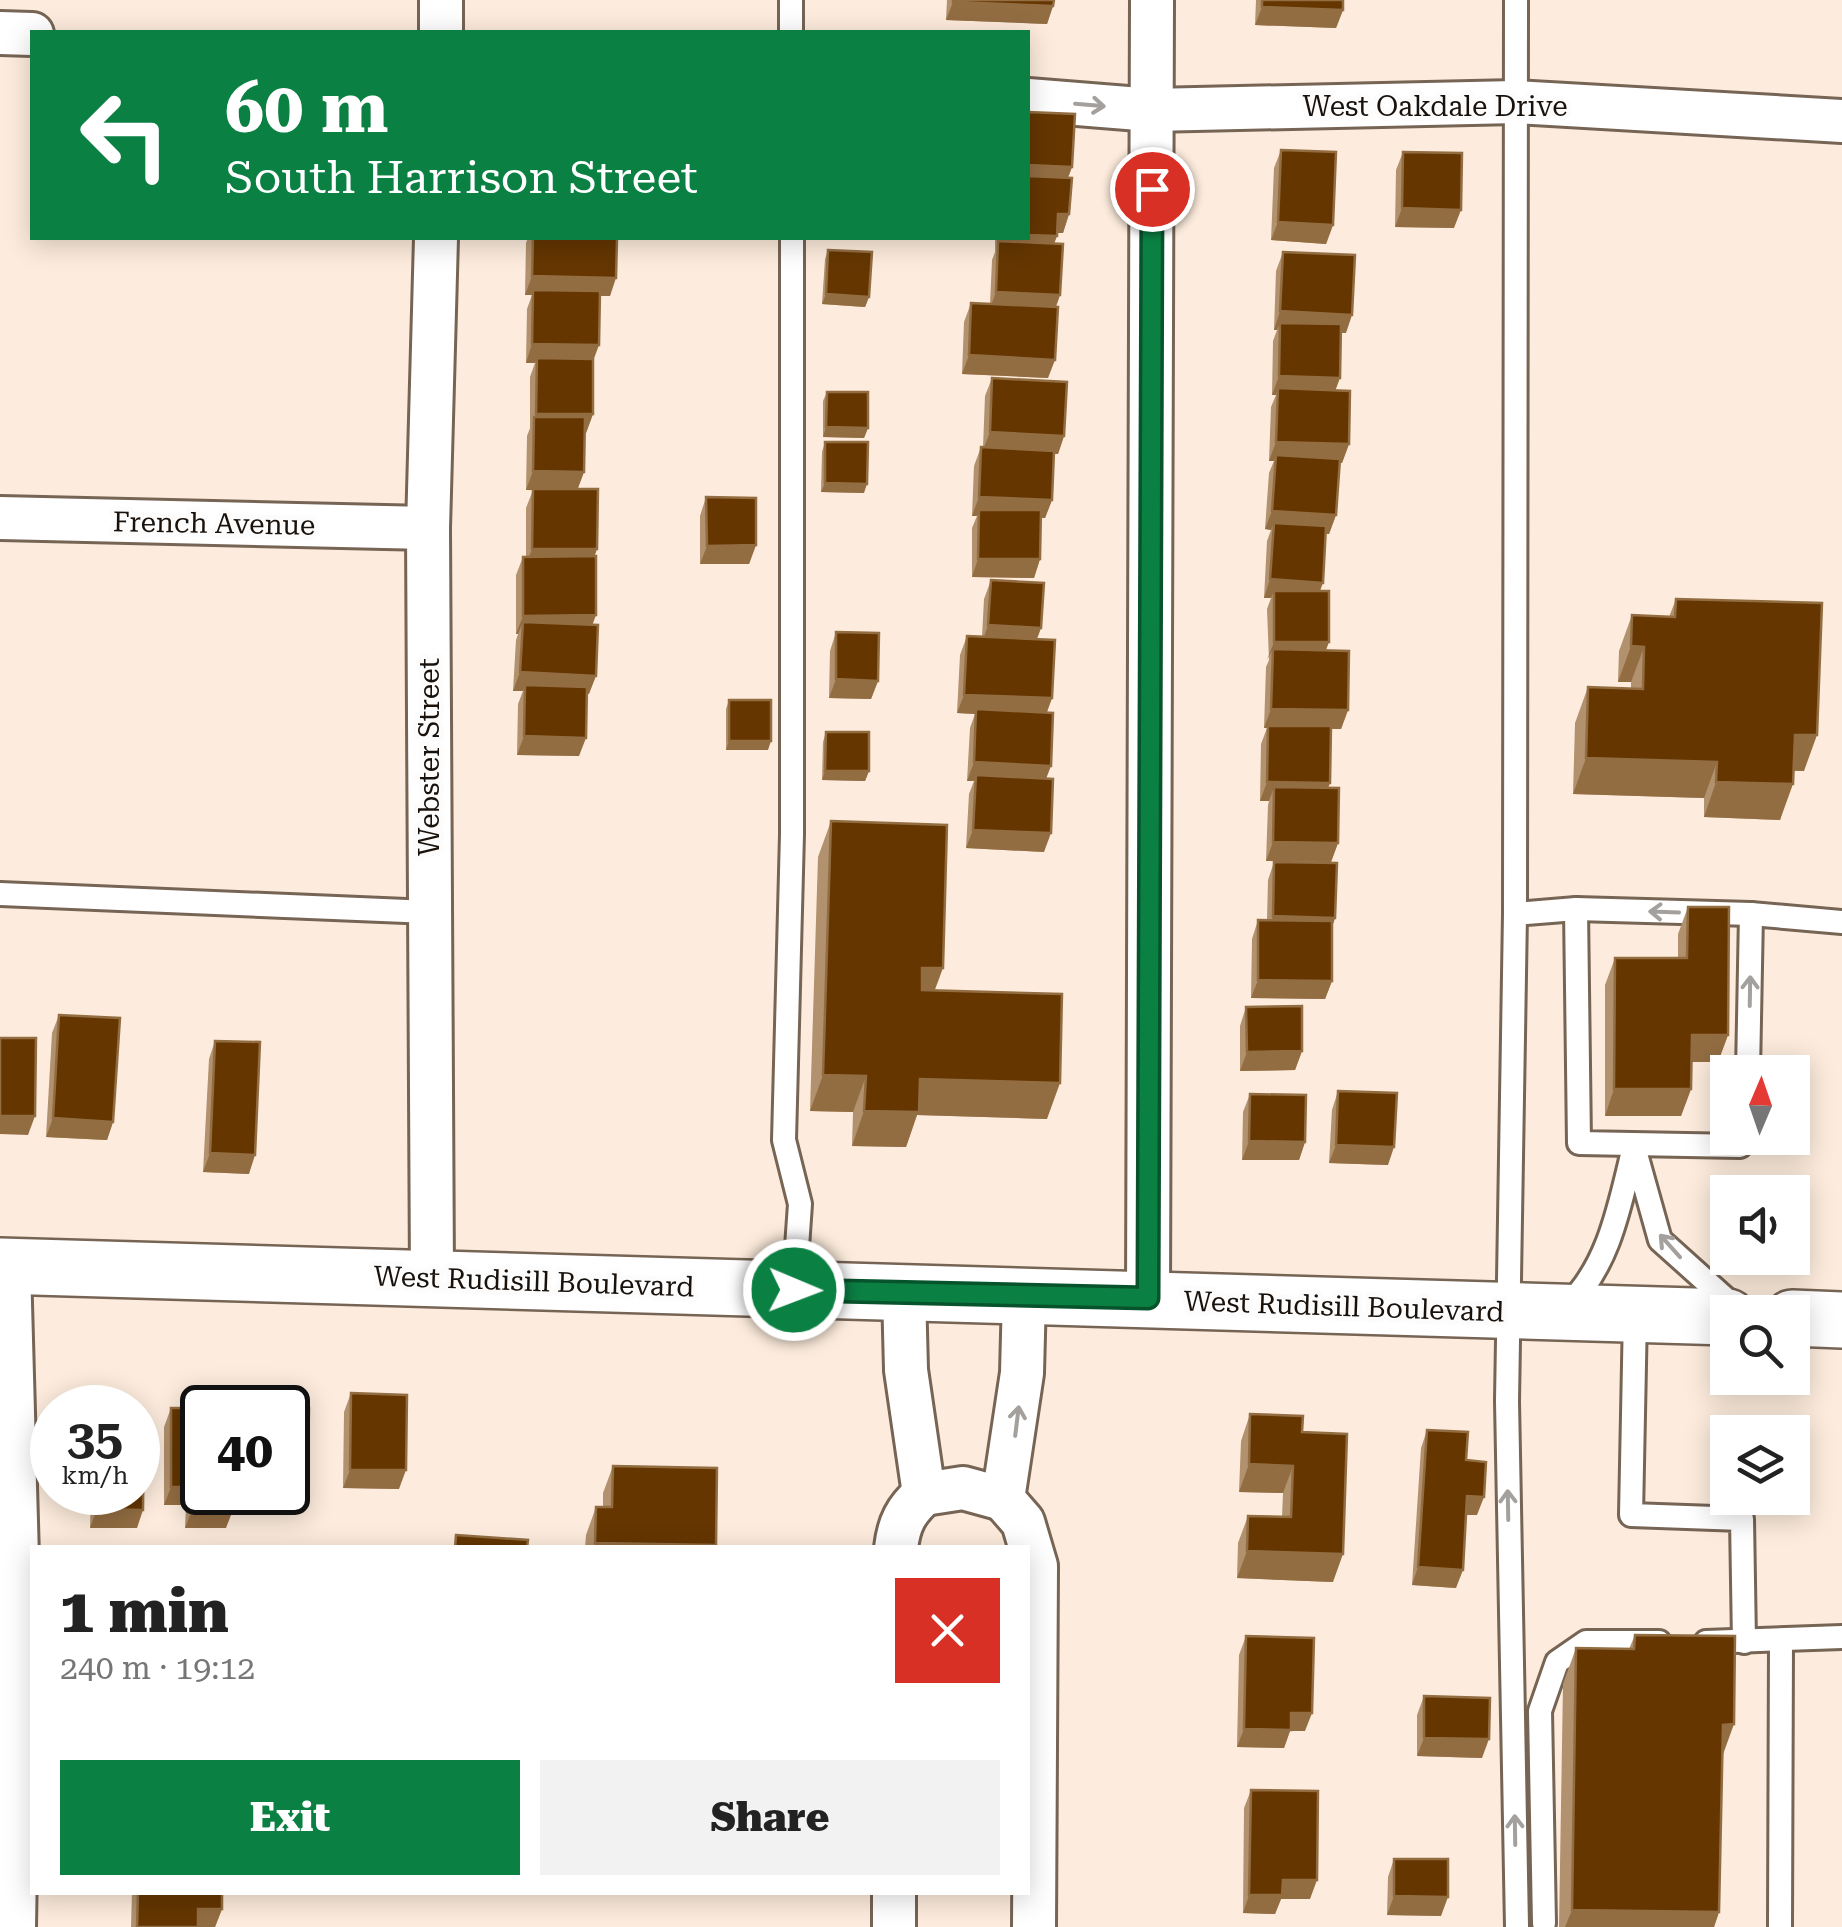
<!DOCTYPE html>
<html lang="en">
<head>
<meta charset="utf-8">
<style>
	body { margin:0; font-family:"Roboto Serif",serif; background:#f2f2f2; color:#222; height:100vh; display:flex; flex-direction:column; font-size:38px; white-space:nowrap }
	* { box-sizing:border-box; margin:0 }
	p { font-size:32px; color:#767676 }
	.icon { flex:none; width:55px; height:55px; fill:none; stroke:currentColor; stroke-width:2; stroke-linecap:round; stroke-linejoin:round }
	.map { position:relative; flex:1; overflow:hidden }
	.details { position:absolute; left:30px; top:1545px; width:1000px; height:350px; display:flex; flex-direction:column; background:#fff; border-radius:0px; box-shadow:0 5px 25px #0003 }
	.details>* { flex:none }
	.banner { position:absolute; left:30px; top:30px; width:1000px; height:210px; border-radius:0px; box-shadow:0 5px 25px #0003; background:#0b8043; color:#fff; overflow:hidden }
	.needle { width:65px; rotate:2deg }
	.fabs { position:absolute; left:1710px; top:1055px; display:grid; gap:20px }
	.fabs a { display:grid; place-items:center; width:100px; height:100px; border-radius:0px; background:#fff; box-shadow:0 5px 25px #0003; font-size:50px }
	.speed { position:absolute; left:30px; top:1385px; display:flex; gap:20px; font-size:50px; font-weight:700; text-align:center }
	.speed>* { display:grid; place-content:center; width:130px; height:130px; border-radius:50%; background:#fff; box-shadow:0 5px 25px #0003; line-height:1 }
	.speed small { font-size:25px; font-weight:400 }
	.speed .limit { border:5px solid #111; border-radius:15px; background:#fff; color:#111 }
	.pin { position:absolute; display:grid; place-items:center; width:85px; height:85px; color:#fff; margin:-42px; border:5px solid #fff; border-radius:50%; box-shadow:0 2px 10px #0007 }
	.me { position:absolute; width:110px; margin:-55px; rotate:91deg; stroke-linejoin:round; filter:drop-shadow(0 0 8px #0008) }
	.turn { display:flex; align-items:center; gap:35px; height:210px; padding:0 30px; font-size:45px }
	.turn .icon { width:130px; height:130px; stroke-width:2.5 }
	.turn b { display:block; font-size:70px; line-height:85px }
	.round { display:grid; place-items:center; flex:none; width:105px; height:105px; border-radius:0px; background:#f2f2f2 }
	.headline { display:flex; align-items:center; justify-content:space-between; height:170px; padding:0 30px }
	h1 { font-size:60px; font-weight:800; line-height:75px }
	.action { display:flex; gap:20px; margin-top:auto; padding:20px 30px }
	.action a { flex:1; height:115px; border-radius:0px; background:#0b8043; color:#fff; font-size:40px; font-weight:800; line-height:115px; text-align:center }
	.action a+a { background:#f2f2f2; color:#222 }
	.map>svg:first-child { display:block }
</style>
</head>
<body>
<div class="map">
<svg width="1842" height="1927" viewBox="0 0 1842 1927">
	<rect width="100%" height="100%" fill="#fdecdd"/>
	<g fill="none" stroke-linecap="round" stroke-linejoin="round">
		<!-- lane casing -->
		<g stroke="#766454" stroke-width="28">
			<g id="lane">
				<path d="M1516,0l-1,914 -8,487 10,526"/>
				<path d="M791,32v-32"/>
				<path d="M792,238v596l-8,306 16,64 -6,86"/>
				<path d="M0,894l430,18"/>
				<path d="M1576,909l175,5 91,8"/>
				<path d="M1515,914l61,-5 3,234 161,3 1,-8"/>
				<path d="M1748,1072l3,-158"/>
				<path d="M1567,1306c43,-41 53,-103 67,-159l26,93 78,70"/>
				<path d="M1635,1314l-4,201 111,4 2,123"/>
				<path d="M1706,1642l136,-5"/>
				<path d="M1544,1923l-4,-212 17,-49 29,-20h73"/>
				<path d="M1780,1927l1,-285"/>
			</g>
		</g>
		<!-- street casing -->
		<g stroke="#766454" stroke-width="48">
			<g id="street">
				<path d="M441,0v32"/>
				<path d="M0,33l32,1"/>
				<path d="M1028,100l124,10 364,-8 326,19"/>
				<path d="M0,518l428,10"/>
				<path d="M9,1267l10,364 -5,296"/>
				<path d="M432,1276l-4,-748 8,-290"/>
				<path d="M1024,1296l-2,77 -19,126 20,23 13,44 -2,361"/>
				<path d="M1148,1299l4,-1299"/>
				<path d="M924,1494l39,-6 40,11"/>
				<path d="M896,1548c3,-25 10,-38 28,-54l-18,-124 -2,-78"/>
				<path d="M894,1892v35"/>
			</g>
		</g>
		<!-- secondary casing -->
		<g stroke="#766454" stroke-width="60">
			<g id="secondary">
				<path d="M0,1266l1728,51"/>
				<path d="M1792,1318l50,2"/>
			</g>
		</g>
		<!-- lane -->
		<use href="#lane" stroke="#fff" stroke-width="22"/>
		<!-- street -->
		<use href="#street" stroke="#fff" stroke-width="42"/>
		<!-- secondary -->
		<use href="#secondary" stroke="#fff" stroke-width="55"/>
	</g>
	<!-- wall -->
	<g fill="#b1916e">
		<path d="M947,0h107l-1,6 -6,18 -101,-4z"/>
		<path d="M1256,0h87v10l-7,18 -81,-3z"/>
		<path d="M1281,150l52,75 -7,19 -55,-4 3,-72z"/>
		<path d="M1403,152l51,76 -59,-1 1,-57z"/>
		<path d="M1072,167l-4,11 1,36 -6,19h-6l-3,11 6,51 -4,12 -8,71 -86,-4 2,-52 7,-19 19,1 2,-44 3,-8v-14h33z"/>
		<path d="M528,238h89l-7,58h-10l-7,65v53l-7,19h-2v39l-7,17 18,67 -6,138h-2l-8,62 -62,-1 1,-51 5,-13h-10l3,-51 2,-6h-2v-59l7,-18h3v-49l7,-18h-7l1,-54 3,-8v-51l5,-14h-9l1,-54 5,-14h-7l1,-52z"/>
		<path d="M828,250l41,47 -4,10 -43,-3 3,-45z"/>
		<path d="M1283,252l63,81h-5l-6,57 14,54 -7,19h-2l-4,52 -7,19h-3l-6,57 6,59 22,60 -7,19h-10l-3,59 10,55 -7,19 -65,-1 2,-56 1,-4h-9l1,-57 6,-16h-3l2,-61 3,-7 -2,-51 4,-11h-7l3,-57 4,-11 -6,-1 4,-56 5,-12h-5l2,-54 5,-12h-4l1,-54 4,-11h-3l2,-59z"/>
		<path d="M992,378l72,58 -6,18h-4l-2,46 -7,18h-4l-1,41 -6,19 -62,-1v-49l5,-12h-5l2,-50 7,-19h2l2,-51z"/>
		<path d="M827,392l41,36 -4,10 -41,-1v-36z"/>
		<path d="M825,442l39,51 -43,-1 1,-40z"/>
		<path d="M706,497l50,48 -7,19h-49v-48z"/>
		<path d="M991,580l50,48 -5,12 16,58 -5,14 -3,140 -78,-4 3,-54 5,-13h-7l3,-53 5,-14 -18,-1 3,-58 7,-19 15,1 2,-38z"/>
		<path d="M1676,599l128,172h-10l-14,49 -76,-3v-19l-131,-4 2,-71 13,-36 43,2v-7h-13l1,-31 13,-36 37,2z"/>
		<path d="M836,632l42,49 -7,18 -42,-1 1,-47z"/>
		<path d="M729,700l39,50h-42v-41z"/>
		<path d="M826,732l43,39 -4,10 -43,-1 1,-38z"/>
		<path d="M831,821l104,169 112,129 -130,-4 -11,32 -54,-1 1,-34 -43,-1 8,-254z"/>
		<path d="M1274,862l61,56 -3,9v54l-7,18 -74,-1 1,-59 6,-19h9l1,-40z"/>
		<path d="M1688,907l40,128 -10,27h-26l-1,27 -10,27h-76v-131l10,-27h63v-24z"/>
		<path d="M1246,1007l56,44 -7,19 -55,1v-45z"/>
		<path d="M59,1015l54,107 -6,18 -61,-3 6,-104z"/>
		<path d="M215,1041l34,133 -46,-2 6,-113z"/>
		<path d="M1338,1091l50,74 -59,-2 3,-53z"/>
		<path d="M1250,1094l55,48 -6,18h-57l1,-48z"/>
		<path d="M351,1393l48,96 -56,-1 1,-76z"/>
		<path d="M171,1408l55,120h-41l1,-23h-22v-78z"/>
		<path d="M1250,1414l52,18 31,150 -96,-4 1,-35 10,-27 34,1 1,-24 -44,-1 2,-51z"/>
		<path d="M1427,1430l39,30 11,55h-11l-10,73 -44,-3 9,-137z"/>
		<path d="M613,1466l103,79 -1,3h-130l1,-13 10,-28h7v-14z"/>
		<path d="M91,1492h47l-1,36h-47z"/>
		<path d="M1635,1635l87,122 -3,155 -5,15h-155l4,-243 13,-36 53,1z"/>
		<path d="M1246,1636l59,95h-15l-6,17 -47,-1 2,-92z"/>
		<path d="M1424,1696l58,62 -65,-2v-41z"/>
		<path d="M1251,1790l59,109h-29l-6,15 -32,-1 1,-105z"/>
		<path d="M1394,1859l47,57 -54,-1 1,-38z"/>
		<path d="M132,1892h90v17l-7,18h-84z"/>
	</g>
	<!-- shaded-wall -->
	<g fill="#936d42">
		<path d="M953,2l100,4 -6,18 -101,-4z"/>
		<path d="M1262,7l81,3 -7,18 -81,-3z"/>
		<path d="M1028,165l44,2 -7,18 -37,-1z"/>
		<path d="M1402,208l59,2 -7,18 -59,-1z"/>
		<path d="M1058,214h11l-6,19h-11z"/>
		<path d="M1278,222l55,3 -7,19 -55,-4z"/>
		<path d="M1028,235l29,1 -7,19 -52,-14 -4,11 5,-14h29z"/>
		<path d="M532,276l84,2 -6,18 -77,-1v-5l-1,5h-7z"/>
		<path d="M996,292l64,3 -7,19 -64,-3z"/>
		<path d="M826,294l43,3 -4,10 -43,-3z"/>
		<path d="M1280,311l72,4 -6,18 -66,-3v-7l-3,7h-3z"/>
		<path d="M532,344l67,1 -7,19 -55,-6 -2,5h-9z"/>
		<path d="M969,355l86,5 -7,18 -86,-4z"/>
		<path d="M1279,376l61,2 -7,19 -55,-9 -2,7h-4z"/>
		<path d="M536,414h57l-7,19 -53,-1 1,-11z"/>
		<path d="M826,427l42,1 -4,10 -41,-1z"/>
		<path d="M990,432l74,4 -6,18 -75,-4z"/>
		<path d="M1276,442l73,2 -7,19 -67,-2 1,-6 -2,6h-5z"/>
		<path d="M533,471l51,1 -7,19 -51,-1z"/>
		<path d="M825,483l42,1 -3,9 -43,-1z"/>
		<path d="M979,497l73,3 -7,18 -66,-2v-6l-2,6h-5z"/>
		<path d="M1272,511l64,4 -7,19 -55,-4v-7l-3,7 -6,-1z"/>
		<path d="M756,545l-7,19h-49l7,-18z"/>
		<path d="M532,549h65l-6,18h-66z"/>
		<path d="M978,559h62l-6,19 -62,-1z"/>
		<path d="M1270,579l53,4 -7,18 -42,-10 -3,7h-7z"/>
		<path d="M596,615l-7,19 -66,-12 -5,12h-2l7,-18z"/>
		<path d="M988,625l53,3 -7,19 -52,-4z"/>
		<path d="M1274,642h55l-7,19 -49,-12 -6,11z"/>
		<path d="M1631,646l13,1 -13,35h-13z"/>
		<path d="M520,672l76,4 -7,18 -64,-3v-6l-2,6h-10z"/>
		<path d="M836,679l42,2 -7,18 -42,-1z"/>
		<path d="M964,695l88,3 -7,19 -69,-8 -1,5 -18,-1z"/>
		<path d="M1271,709l77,1 -7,19 -77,-1z"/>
		<path d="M1795,735h22l-13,36 -22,-1z"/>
		<path d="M524,736l62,2 -7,18 -62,-1z"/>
		<path d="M729,741h42l-3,9h-42z"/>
		<path d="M1586,758l131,4 -13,36 -131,-4z"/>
		<path d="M974,762l77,4 -7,18 -68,-9 -2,6h-7z"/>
		<path d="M825,771h44l-4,10 -43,-1z"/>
		<path d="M1267,782l63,1 -7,19 -49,-15 -5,14h-9z"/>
		<path d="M1716,782l77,2 -13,36 -76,-3z"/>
		<path d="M973,830l78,3 -7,19 -78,-4z"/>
		<path d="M1273,842l65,1 -7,19 -65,-1z"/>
		<path d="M1273,916l62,2 -6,18 -63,-1z"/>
		<path d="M922,968h21l-13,35h-20z"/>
		<path d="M1258,980l74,1 -7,18 -74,-1z"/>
		<path d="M1692,1035h36l-10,27h-36z"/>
		<path d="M1302,1051l-7,19 -55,1 7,-19z"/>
		<path d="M823,1075l43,1 -13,36 -43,-1z"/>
		<path d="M920,1079l140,4 -13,36 -130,-4 -11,32 -54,-1 12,-35z"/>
		<path d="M1614,1089h77l-10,27h-76z"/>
		<path d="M0,1116h35l-7,19 -28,-1z"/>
		<path d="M53,1118l60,4 -6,18 -61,-3z"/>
		<path d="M1249,1141l56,1 -6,18h-57z"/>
		<path d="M1336,1145l58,2 -6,18 -59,-2z"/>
		<path d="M210,1153l45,2 -6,19 -46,-2z"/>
		<path d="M1249,1464l44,2 -10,27 -44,-1z"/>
		<path d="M288,1465l20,1 -7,18h-13z"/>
		<path d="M350,1470h56l-7,19 -56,-1z"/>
		<path d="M171,1487h21l-6,18h-22z"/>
		<path d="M1467,1496l17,1 -7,18h-16z"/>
		<path d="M97,1509l46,1 -6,18h-47z"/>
		<path d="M192,1510h41l-7,18h-41z"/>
		<path d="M595,1543l121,2 -1,3h-122z"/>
		<path d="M1247,1551l96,3 -10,28 -96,-4z"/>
		<path d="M1418,1567l45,3 -7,18 -44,-3z"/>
		<path d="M1291,1713h21l-7,18h-15l-6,17 -47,-1 7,-18z"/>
		<path d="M1734,1724l-13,36 2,-35z"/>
		<path d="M1424,1738l65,1 -7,19 -65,-2z"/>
		<path d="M1283,1880h34l-7,19h-29l-6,15 -32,-1 6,-18z"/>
		<path d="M1394,1896l54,1 -7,19 -54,-1z"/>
		<path d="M198,1909h24l-7,18h-24z"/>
		<path d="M1572,1910l147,2 -5,15h-149z"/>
	</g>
	<!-- building -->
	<g fill="#653600" stroke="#936d42" stroke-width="2.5">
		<path d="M953,0h101l-1,6 -100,-4z"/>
		<path d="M1262,0h81v10l-81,-3z"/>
		<path d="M1028,112l47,2 -3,53 -44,-2z"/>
		<path d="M1281,150l55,2 -3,73 -55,-3z"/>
		<path d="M1403,152l59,1 -1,57 -59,-2z"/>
		<path d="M1028,176l44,2 -3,36h-11l-1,22 -29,-1z"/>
		<path d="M533,238h84l-1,40 -84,-2z"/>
		<path d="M998,241l65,3 -3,51 -64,-3z"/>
		<path d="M828,250l44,2 -3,45 -43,-3z"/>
		<path d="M1283,252l72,3 -3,60 -72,-4z"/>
		<path d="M533,290l67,1 -1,54 -67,-1z"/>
		<path d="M971,303l87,4 -3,53 -86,-5z"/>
		<path d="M1280,323l61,1 -1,54 -61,-2z"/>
		<path d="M537,358l56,1v55h-57z"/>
		<path d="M992,378l75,4 -3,54 -74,-4z"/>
		<path d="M1278,388l72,3 -1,53 -73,-2z"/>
		<path d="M827,392h41v36l-42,-1z"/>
		<path d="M534,417h51l-1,55 -51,-1z"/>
		<path d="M825,442h43l-1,42 -42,-1z"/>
		<path d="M981,447l73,4 -2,49 -73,-3z"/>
		<path d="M1276,455l64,4 -4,56 -64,-4z"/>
		<path d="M533,489h65l-1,60h-65z"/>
		<path d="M706,497l50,1v47l-49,1z"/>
		<path d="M979,510h62l-1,49h-62z"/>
		<path d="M1274,523l52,3 -3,57 -53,-4z"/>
		<path d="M596,556v59l-73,1v-59z"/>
		<path d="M991,580l53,3 -3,45 -53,-3z"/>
		<rect x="1274" y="591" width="55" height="51"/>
		<path d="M1676,599l146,4 -5,132h-22l-2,49 -77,-2 1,-20 -131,-4 2,-71 55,2 1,-42 -13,-1 1,-31 43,2z"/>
		<path d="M523,622l75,3 -2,51 -76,-4z"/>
		<path d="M836,632l43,1 -1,48 -42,-2z"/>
		<path d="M967,636l88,4 -3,58 -88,-3z"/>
		<path d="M1273,649l76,2 -1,59 -77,-1z"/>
		<path d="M525,685l62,2 -1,51 -62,-2z"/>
		<rect x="729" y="700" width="42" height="41"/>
		<path d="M976,709l77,4 -2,53 -77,-4z"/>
		<path d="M1268,726h63l-1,57 -63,-1z"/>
		<path d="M826,732h43v39h-44z"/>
		<path d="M976,775l77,4 -2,54 -78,-3z"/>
		<path d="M1274,787l65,1 -1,55 -65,-1z"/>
		<path d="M831,821l116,4 -4,143h-21v22l140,4 -2,89 -140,-4 -1,33 -55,-1 2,-35 -43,-1z"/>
		<path d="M1274,862l63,1 -2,55 -62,-2z"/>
		<path d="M1688,907h41l-1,128h-36l-1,54h-77l1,-131h72z"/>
		<path d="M1258,920l74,1v60l-74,-1z"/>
		<path d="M1302,1006v45l-55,1 -1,-45z"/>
		<path d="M59,1015l61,3 -7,104 -60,-4z"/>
		<path d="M0,1038h36l-1,78h-35z"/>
		<path d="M215,1041l45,1 -5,113 -45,-2z"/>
		<path d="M1338,1091l59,2 -3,54 -58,-2z"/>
		<path d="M1250,1094l56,1 -1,47 -56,-1z"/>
		<path d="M351,1393l56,2 -1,75h-56z"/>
		<path d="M171,1408h31v84h31v18h-41v-23h-21z"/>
		<path d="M288,1408h21l-1,58 -20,-1z"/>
		<path d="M138,1412h6l-1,98 -46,-1v-17h41z"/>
		<path d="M1250,1414l53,2 -1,16 45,2 -4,120 -96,-3 1,-35 43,1 2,-51 -44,-2z"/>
		<path d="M1427,1430l41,2 -2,28 20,2 -2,35 -17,-1 -4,74 -45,-3z"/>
		<path d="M613,1466l104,2 -1,77 -121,-2 1,-36h16z"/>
		<path d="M456,1535l72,5 -1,8h-72z"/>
		<path d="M1635,1635l100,1 -1,88 -11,1 -4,187 -147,-2 4,-262 58,1z"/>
		<path d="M1246,1636l68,2 -2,75h-21v17l-47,-1z"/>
		<path d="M1424,1696l66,2 -1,41 -65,-1z"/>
		<path d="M1251,1790l67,1 -1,89h-34l-1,15h-33z"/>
		<path d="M1394,1859h54v38l-54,-1z"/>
		<path d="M138,1892h84v17h-24v18h-61z"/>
	</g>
	<!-- one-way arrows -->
	<defs><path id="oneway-shaft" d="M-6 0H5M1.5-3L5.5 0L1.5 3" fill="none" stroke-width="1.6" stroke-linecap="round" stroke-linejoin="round" transform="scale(2.5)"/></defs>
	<g stroke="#a3a09d">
		<use href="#oneway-shaft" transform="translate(1090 105) rotate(5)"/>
		<use href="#oneway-shaft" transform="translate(1664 912) rotate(-178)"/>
		<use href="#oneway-shaft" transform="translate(1750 991) rotate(-89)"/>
		<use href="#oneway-shaft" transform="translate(1670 1246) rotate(-132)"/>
		<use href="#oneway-shaft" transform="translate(1017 1421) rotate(-83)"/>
		<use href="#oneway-shaft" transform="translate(1508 1505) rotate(-91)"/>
		<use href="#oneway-shaft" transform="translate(1515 1830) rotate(-91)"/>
	</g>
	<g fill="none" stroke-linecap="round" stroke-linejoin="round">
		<!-- route casing -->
		<g stroke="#07532c" stroke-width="25">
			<path id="route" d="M794,1290l354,8 4,-1109"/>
		</g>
		<!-- route -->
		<use href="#route" stroke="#0b8043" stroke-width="18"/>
	</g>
	<g text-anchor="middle" stroke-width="10" stroke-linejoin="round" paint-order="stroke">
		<!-- street labels -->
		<g font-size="28" fill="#19110b" stroke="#fcfcfc">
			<text x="1435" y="116">West Oakdale Drive</text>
			<text transform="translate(214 523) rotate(1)" y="10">French Avenue</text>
			<text transform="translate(429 757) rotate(-90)" y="10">Webster Street</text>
			<text transform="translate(534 1281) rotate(2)" y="10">West Rudisill Boulevard</text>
			<text transform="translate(1344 1306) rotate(2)" y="10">West Rudisill Boulevard</text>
		</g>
	</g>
</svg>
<div class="fabs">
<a><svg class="needle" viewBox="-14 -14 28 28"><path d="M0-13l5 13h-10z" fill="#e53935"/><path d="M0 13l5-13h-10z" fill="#767676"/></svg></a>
<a><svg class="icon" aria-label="sound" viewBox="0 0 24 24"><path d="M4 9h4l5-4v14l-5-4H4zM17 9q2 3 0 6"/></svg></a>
<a><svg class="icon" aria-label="search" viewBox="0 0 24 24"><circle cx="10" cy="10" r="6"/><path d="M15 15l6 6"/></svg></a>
<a><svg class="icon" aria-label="layers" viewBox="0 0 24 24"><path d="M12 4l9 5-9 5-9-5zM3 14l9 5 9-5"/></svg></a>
</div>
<div class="speed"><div>35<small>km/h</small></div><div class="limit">40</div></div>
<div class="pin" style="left:1152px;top:189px;background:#d93025"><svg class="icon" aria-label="arrive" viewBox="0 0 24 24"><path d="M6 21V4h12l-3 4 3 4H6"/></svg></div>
<svg class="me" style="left:794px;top:1290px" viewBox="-20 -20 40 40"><circle r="17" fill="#0b8043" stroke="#fff" stroke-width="3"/><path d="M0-11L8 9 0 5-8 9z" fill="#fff"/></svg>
<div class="banner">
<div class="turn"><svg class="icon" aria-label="left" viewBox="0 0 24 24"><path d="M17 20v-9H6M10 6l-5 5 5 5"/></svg><div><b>60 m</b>South Harrison Street</div></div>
</div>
<section class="details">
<div class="headline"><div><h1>1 min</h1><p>240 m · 19:12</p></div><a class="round" style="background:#d93025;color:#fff"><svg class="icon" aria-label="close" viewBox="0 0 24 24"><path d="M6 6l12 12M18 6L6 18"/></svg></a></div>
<div class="action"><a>Exit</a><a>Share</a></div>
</section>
</div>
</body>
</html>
